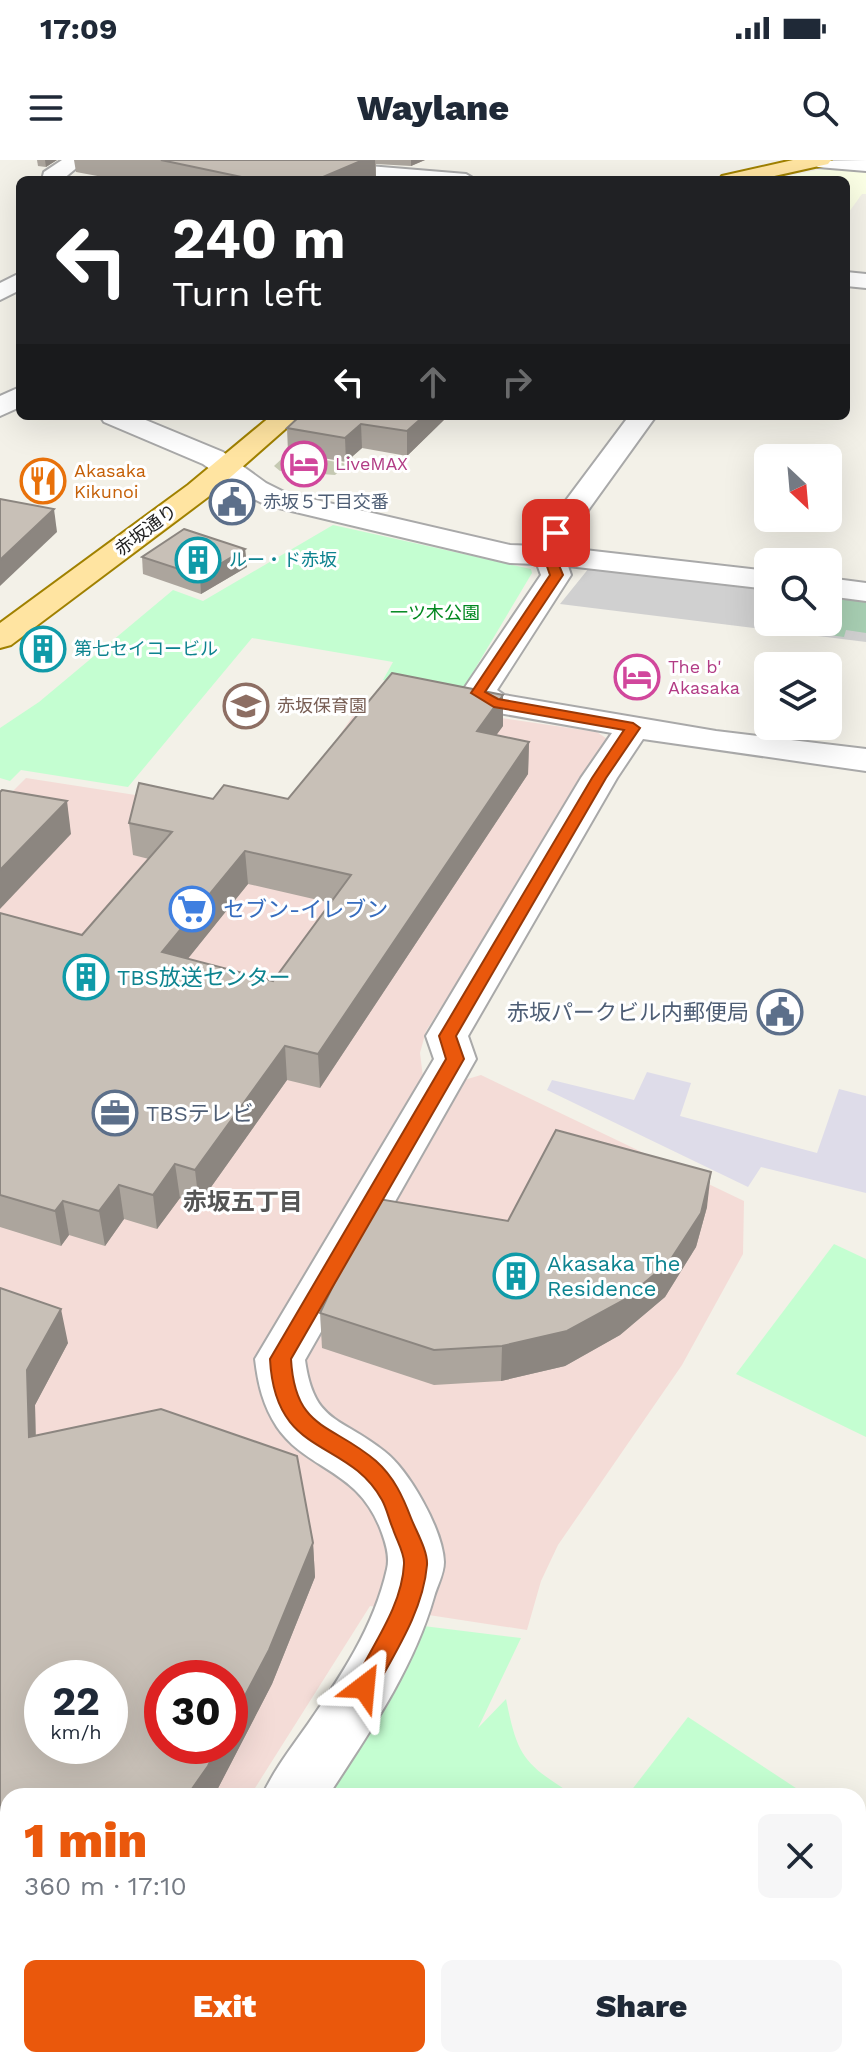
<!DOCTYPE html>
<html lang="en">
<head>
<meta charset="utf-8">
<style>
	body { margin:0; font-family:"Work Sans","Noto Sans JP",sans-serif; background:#f6f6f7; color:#1f2937; height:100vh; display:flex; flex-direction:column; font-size:30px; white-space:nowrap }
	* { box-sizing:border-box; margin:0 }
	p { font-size:26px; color:#747a83 }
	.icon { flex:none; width:44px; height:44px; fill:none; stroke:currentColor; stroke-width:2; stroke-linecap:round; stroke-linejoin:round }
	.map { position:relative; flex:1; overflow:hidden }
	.side { position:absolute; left:0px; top:1628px; width:866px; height:280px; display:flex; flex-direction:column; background:#fff; border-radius:24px 24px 0 0; box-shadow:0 8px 32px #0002 }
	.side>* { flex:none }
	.guide { position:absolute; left:16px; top:16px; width:834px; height:244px; border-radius:12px; box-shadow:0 8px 32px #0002; background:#202124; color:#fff; overflow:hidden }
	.needle { width:52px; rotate:154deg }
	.tools { position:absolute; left:754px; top:284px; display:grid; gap:16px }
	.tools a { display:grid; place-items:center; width:88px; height:88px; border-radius:12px; background:#fff; box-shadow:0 8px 32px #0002; font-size:40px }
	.speed { position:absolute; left:24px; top:1500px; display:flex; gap:16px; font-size:40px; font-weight:700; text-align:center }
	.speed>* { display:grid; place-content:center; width:104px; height:104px; border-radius:50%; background:#fff; box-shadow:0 8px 32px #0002; line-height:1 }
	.speed small { font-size:20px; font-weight:400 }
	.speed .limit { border:12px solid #d22; background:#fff; color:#111 }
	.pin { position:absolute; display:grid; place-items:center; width:68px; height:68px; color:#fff; margin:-34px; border-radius:16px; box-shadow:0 4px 12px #0006 }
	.me { position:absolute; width:88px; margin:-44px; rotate:29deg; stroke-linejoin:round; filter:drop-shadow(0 0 6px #0008) }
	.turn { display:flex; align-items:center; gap:28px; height:168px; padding:0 24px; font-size:36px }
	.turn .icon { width:104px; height:104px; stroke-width:2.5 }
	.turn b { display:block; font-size:56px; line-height:68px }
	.lanes { display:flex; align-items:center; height:76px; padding:0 24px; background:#0003; justify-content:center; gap:40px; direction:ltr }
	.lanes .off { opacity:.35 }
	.round { display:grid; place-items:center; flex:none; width:84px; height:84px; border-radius:12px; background:#f6f6f7 }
	.headline { display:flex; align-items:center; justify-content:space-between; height:136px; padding:0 24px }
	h1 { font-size:48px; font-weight:800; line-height:60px; color:#ea580c }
	.action { display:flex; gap:16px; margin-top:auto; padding:16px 24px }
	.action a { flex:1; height:92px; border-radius:12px; background:#ea580c; color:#fff; font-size:32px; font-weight:800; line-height:92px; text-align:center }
	.action a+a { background:#f6f6f7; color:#1f2937 }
	.status { display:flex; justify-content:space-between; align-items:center; height:56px; padding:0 40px; background:#fff; direction:ltr }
	.status svg { height:22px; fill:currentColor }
	header { display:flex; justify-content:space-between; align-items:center; height:104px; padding:0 24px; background:#fff; font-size:36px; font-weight:800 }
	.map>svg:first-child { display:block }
</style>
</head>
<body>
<div class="status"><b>17:09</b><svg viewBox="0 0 49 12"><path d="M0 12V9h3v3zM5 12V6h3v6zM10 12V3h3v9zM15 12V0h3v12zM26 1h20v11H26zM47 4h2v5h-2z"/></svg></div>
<header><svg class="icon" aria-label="menu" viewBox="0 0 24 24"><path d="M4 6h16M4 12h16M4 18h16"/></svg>Waylane<svg class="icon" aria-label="search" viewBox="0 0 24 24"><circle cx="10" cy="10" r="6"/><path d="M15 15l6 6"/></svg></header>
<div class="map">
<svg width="866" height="1908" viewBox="0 0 866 1908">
	<rect width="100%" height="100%" fill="#f3f1e8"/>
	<!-- commercial -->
	<path fill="#f4dcd7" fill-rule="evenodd" d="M365,538l232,34 13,9 -184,290 -6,22 3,24 41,3 17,-5 263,126 -1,53 -61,111 -124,180 -17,36 -14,49 -157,-24 -120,190h-242v264l-8,8v-1264l26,-26 257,40zM42,1518h68v68h-68zM162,1518h68v68h-68z"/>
	<!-- education -->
	<path fill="#fbffe5" d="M835,6l31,3v25h-4l-16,22v-36h-75z"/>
	<!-- religious -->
	<path fill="#d0d0d0" d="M593,403l175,22v37h60l38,-24v44l-306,-38z"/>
	<!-- construction -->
	<path fill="#c5c9b2" d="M288,293l59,11 -12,11 -55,-4 -6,-5z"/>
	<!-- cemetery -->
	<path fill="#a7ceb2" d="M828,433l38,4v36l-20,-3 -2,7 -79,-11 3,-6 60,2z"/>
	<!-- park -->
	<g fill="#c4fed1">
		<path d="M333,365l198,44 1,4 -72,121 -77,-14 10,-18 -141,-24 -124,149 -107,-17 -11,11 -10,-3v-50l39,-26 134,-112 30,11z"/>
		<path d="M834,1084l32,15v178l-130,-63z"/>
		<path d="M375,1460l146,18 -43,90 28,-29c12,60 18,64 69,97h-309z"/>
		<path d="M688,1557l120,79h-181z"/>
		<path d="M858,1669l8,5v110l-8,15z"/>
		<path d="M32,1900h207l-6,8h-209z"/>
	</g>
	<!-- plaza -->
	<path fill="#dedce9" d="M647,912l44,11 -11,33 137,37 22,-64 27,7v97l-105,-26 -13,20 -201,-97 5,-10 82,20z"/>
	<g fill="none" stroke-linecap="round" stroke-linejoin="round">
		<!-- minor casing -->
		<g stroke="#a9a9a9" stroke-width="4">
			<g id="minor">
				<path d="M62,0h24l-24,20h-20l2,-8z"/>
				<path d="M257,0h39l170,14 10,6c-72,0 -146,2 -216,-16z"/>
				<path d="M866,0v11l-48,-4 -10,-6z"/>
				<path d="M846,112l20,2v14l-20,-2z"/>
				<path d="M20,113v17l-20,10v-17z"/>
				<path d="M20,227v20l-20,9v-20z"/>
				<path d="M100,256h36l87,36 43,31 20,10 224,52 28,1 8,-19 83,-111h27l-85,118 -4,14 201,23v18l-200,-23 3,9 -74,115 7,5 212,36 150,18v22l-223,-32 -26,39 -149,258 8,23 -171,301c9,64 35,56 79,91 25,19 59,79 60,111 0,12 -7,24 -10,35 -21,73 -65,136 -106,199h-66c12,-26 29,-48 46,-72 33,-48 66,-97 79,-155 3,-12 -1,-25 -5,-36 -23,-65 -74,-61 -105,-106 -14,-21 -19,-43 -22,-68l179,-300 -8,-23 155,-258 31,-45 -130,-23 -21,-17 80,-118 -4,-11 -27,-1 -244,-58 -20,-10 -43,-31 -99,-42z"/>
				<path d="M828,418l38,5v18l-38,-5z"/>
				<path d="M866,1813v95h-68l3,-8h57v-84z"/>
				<path d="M8,1889v11h67l-3,8h-72z"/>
			</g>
		</g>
		<!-- major casing -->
		<g stroke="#a08100" stroke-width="4">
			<g id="major">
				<path d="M793,0h38l-3,4 -71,16h-38l3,-4z"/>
				<path d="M271,256h29l-92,81 -197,148 -11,3v-25l188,-138z"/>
			</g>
		</g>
		<!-- minor -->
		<use href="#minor" fill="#fff" fill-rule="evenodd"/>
		<!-- major -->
		<use href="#major" fill="#ffe4a1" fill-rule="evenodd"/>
	</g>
	<!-- wall -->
	<g fill="#aca59d" fill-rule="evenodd">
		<path d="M37,0h20l-11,7 -8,-1z"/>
		<path d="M74,0h351l-14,6 -35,-2v16h-257l-43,-8z"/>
		<path d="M448,256l-41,40 -45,-8 -16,14 -58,-10 -1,-24z"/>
		<path d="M245,389l2,18 -46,27 -58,-20 -1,-17z"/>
		<path d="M503,566l-7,9 33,7 -1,32 -208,314 -33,-8 -88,124 -19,-6 -23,31 -33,-10 -19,27 -36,-11 -8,11 -61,-19v-314l82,22 67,-76 -16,-4 -4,-32 84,-24h75zM248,724l83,19 -58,78 -86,-22z"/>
		<path d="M707,1047l-11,40 -31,50 -45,38 -55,31 -64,15 -67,4 -112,-37 -2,-35 188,-92z"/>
		<path d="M0,1128l68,55 -33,62 1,31 277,107 2,34 -43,107 -58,112h-206l-3,195 -5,-3z"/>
	</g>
	<!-- shaded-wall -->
	<g fill="#8c8680">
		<path d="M45,0h12l-11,7z"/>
		<path d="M363,0h12l1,20h-60z"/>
		<path d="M411,0h14l-14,6z"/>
		<path d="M424,256h24l-41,40v-25z"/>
		<path d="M361,264l1,24 -16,14 -1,-24z"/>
		<path d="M54,349l3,23 -57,54v-26z"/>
		<path d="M245,389l2,18 -46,27 -1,-18z"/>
		<path d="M503,535v31l-27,37 1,-32z"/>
		<path d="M529,582l-1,32 -208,314 -2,-34z"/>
		<path d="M67,641l4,33 -71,75v-39z"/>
		<path d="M245,691l3,33 -82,102 -4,-34z"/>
		<path d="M285,886l2,34 -88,124 -4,-34z"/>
		<path d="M175,1004l5,34 -23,31 -4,-34z"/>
		<path d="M711,1012l-4,35 -11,40 -31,50 -45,38 -55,31 -64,15 1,-35z"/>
		<path d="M119,1025l5,34 -19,27 -6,-35z"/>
		<path d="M63,1041l6,34 -8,11 -6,-35z"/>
		<path d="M61,1149l7,34 -33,62 1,67 -7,-35 -2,-67z"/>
		<path d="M313,1383l2,34 -43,107 -58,112h-27l31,-50h12v-22z"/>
		<path d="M8,1795v35l-3,1 -5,-15v-18z"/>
	</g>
	<!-- building -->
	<g fill="#c8c0b7" stroke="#8c8680" stroke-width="2" fill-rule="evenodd">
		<path d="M161,0h202l-47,20h-60z"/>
		<path d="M300,256h124l-17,15 -46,-7 -16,14 -58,-10z"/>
		<path d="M0,339l54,10 -54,51z"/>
		<path d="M184,369l61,20 -45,27 -58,-19z"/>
		<path d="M392,513l111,22 -26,36 52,11 -211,312 -33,-8 -90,124 -20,-6 -22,31 -34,-10 -20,26 -36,-10 -8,10 -55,-16v-282l82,22 90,-103 -43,-9 10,-40 74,16 11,-14 64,14zM245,691l106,24 -78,106 -111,-29z"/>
		<path d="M2,630l65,11 -67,69v-78z"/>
		<path d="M556,970l155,42 -10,41 -32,49 -45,38 -57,31 -65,15 -68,4 -114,-37 29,-61 30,-53 129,22z"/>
		<path d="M0,1128l61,21 -34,61 2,67 132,-28 136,47 16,87 -44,107 -39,74v-46h-68v68h56l-10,20 -21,30h-179v159l-8,3zM42,1518h68v68h-68z"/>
	</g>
	<!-- route -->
	<path fill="#ea580c" stroke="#983908" stroke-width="2" d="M556,369l6,4 -6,25 7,17 -78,117 13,7 135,24 7,5 -34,50 -150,258 8,23 -173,300c4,72 41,64 85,102 18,16 27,36 35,57 5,13 17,33 16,47 -4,47 -33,89 -55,130l-8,3 -9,-3 -3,-8c18,-39 50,-79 52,-123 1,-10 -8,-25 -11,-35 -4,-9 -6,-20 -11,-29 -35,-63 -107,-41 -112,-141l176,-300 -7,-23 153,-258 32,-48 -130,-23 -23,-14 79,-118 -6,-17 6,-25z"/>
	<!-- icons -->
	<defs>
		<g id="hotel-ring" transform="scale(2.3)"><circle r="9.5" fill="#fff" stroke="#d1479c" stroke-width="1.5"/><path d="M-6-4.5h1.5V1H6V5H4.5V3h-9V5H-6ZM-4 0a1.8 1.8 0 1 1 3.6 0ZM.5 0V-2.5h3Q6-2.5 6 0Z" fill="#d1479c"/></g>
		<g id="restaurant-ring" transform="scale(2.3)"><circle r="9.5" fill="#fff" stroke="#e8710a" stroke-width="1.5"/><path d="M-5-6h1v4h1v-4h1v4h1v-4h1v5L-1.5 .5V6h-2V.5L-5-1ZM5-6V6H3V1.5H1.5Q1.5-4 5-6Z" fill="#e8710a"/></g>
		<g id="civic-ring" transform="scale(2.3)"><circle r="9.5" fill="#fff" stroke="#5c6f8a" stroke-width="1.5"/><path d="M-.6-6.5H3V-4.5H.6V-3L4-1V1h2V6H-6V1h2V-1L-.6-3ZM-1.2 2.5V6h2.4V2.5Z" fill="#5c6f8a"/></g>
		<g id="building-ring" transform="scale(2.3)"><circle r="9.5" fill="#fff" stroke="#0f9aa8" stroke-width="1.5"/><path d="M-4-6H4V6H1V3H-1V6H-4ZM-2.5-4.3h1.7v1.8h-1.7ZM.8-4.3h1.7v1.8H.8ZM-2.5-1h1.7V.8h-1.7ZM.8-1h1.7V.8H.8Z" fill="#0f9aa8"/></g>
		<g id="school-ring" transform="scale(2.3)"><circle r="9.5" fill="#fff" stroke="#8d6e63" stroke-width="1.5"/><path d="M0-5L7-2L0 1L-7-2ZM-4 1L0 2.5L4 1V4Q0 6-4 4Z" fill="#8d6e63"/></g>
		<g id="supermarket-ring" transform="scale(2.3)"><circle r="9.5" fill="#fff" stroke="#3f7fe0" stroke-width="1.5"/><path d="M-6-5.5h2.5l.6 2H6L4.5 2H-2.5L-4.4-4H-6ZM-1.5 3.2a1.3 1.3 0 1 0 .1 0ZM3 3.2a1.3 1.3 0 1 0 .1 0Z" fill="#3f7fe0"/></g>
		<g id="office-ring" transform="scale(2.3)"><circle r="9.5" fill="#fff" stroke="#5c6f8a" stroke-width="1.5"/><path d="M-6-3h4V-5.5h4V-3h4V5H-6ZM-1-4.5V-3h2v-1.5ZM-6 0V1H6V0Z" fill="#5c6f8a"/></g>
	</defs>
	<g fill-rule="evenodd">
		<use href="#hotel-ring" x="304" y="304"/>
		<use href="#restaurant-ring" x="43" y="321"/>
		<use href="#civic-ring" x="232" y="342"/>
		<use href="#building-ring" x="198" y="400"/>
		<use href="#building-ring" x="43" y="489"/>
		<use href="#hotel-ring" x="637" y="517"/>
		<use href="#school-ring" x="246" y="546"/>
		<use href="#supermarket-ring" x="192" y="749"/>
		<use href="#building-ring" x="86" y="817"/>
		<use href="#civic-ring" x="780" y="852"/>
		<use href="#office-ring" x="115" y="953"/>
		<use href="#building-ring" x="516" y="1116"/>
	</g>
	<g text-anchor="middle" stroke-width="6" stroke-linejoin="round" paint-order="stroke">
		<!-- far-hotel labels -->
		<g font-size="18" fill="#b23c85" stroke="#fff" text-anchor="start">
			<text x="335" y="310">LiveMAX</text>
			<text x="668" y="513">The b'<tspan x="668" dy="21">Akasaka</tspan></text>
		</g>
		<!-- far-food labels -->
		<g font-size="18" fill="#c56008" stroke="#fff" text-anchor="start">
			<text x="74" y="317">Akasaka<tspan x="74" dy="21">Kikunoi</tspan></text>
		</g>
		<!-- far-service labels -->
		<g font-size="18" fill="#4e5e75" stroke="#fff" text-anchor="start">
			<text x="263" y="348">赤坂５丁目交番</text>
		</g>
		<!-- far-street labels -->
		<g font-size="18" fill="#222" stroke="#fff">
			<text transform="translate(146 370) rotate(-37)" y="6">赤坂通り</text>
		</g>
		<!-- far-culture labels -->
		<g font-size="18" fill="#0d838f" stroke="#fff" text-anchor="start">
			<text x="229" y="406">ルー・ド赤坂</text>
			<text x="74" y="495">第七セイコービル</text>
		</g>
		<!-- far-park labels -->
		<g font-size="18" fill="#028820" stroke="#fff">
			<text x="435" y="459">一ツ木公園</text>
		</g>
		<!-- far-education labels -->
		<g font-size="18" fill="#785e54" stroke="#fff" text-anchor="start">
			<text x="277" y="552">赤坂保育園</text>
		</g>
		<!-- shop labels -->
		<g font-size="22" fill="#366cbe" stroke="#fff" text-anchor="start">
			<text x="223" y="757">セブン-イレブン</text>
		</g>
		<!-- culture labels -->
		<g font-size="22" fill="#0d838f" stroke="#fff" text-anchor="start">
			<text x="117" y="825">TBS放送センター</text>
			<text x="547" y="1111">Akasaka The<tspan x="547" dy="25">Residence</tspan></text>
		</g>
		<!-- service labels -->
		<g font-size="22" fill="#4e5e75" stroke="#fff" text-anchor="end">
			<text x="749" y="860">赤坂パークビル内郵便局</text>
			<text x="146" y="961" text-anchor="start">TBSテレビ</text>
		</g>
		<!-- neighbourhood labels -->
		<g font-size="24" font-weight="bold" fill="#555" stroke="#fff">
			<text x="243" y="1050">赤坂五丁目</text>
		</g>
	</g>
</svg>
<div class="tools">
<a><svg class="needle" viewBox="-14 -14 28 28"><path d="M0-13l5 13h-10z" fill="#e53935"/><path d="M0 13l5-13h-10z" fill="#747a83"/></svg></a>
<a><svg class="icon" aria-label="search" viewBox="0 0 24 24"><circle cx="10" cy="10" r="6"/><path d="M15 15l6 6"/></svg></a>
<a><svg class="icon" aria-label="layers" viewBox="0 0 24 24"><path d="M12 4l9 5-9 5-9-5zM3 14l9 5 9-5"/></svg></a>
</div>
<div class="speed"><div>22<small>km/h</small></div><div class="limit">30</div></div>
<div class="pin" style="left:556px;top:373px;background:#d93025"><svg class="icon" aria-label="arrive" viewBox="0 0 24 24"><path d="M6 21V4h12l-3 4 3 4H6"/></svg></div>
<svg class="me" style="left:364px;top:1527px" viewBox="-20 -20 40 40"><path d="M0-17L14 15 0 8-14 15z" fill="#ea580c" stroke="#fff" stroke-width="4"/></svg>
<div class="guide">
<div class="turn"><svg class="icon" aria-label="left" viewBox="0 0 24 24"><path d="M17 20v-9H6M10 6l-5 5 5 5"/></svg><div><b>240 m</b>Turn left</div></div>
<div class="lanes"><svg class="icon" aria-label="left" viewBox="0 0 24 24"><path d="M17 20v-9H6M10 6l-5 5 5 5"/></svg><svg class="icon off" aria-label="ahead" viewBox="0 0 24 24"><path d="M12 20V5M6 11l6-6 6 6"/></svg><svg class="icon off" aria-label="right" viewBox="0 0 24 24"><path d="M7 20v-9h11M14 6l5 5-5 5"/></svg></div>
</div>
<section class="side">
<div class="headline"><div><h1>1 min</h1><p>360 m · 17:10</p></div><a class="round"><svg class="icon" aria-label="close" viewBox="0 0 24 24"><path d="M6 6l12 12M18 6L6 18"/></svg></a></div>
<div class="action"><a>Exit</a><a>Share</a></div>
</section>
</div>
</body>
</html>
